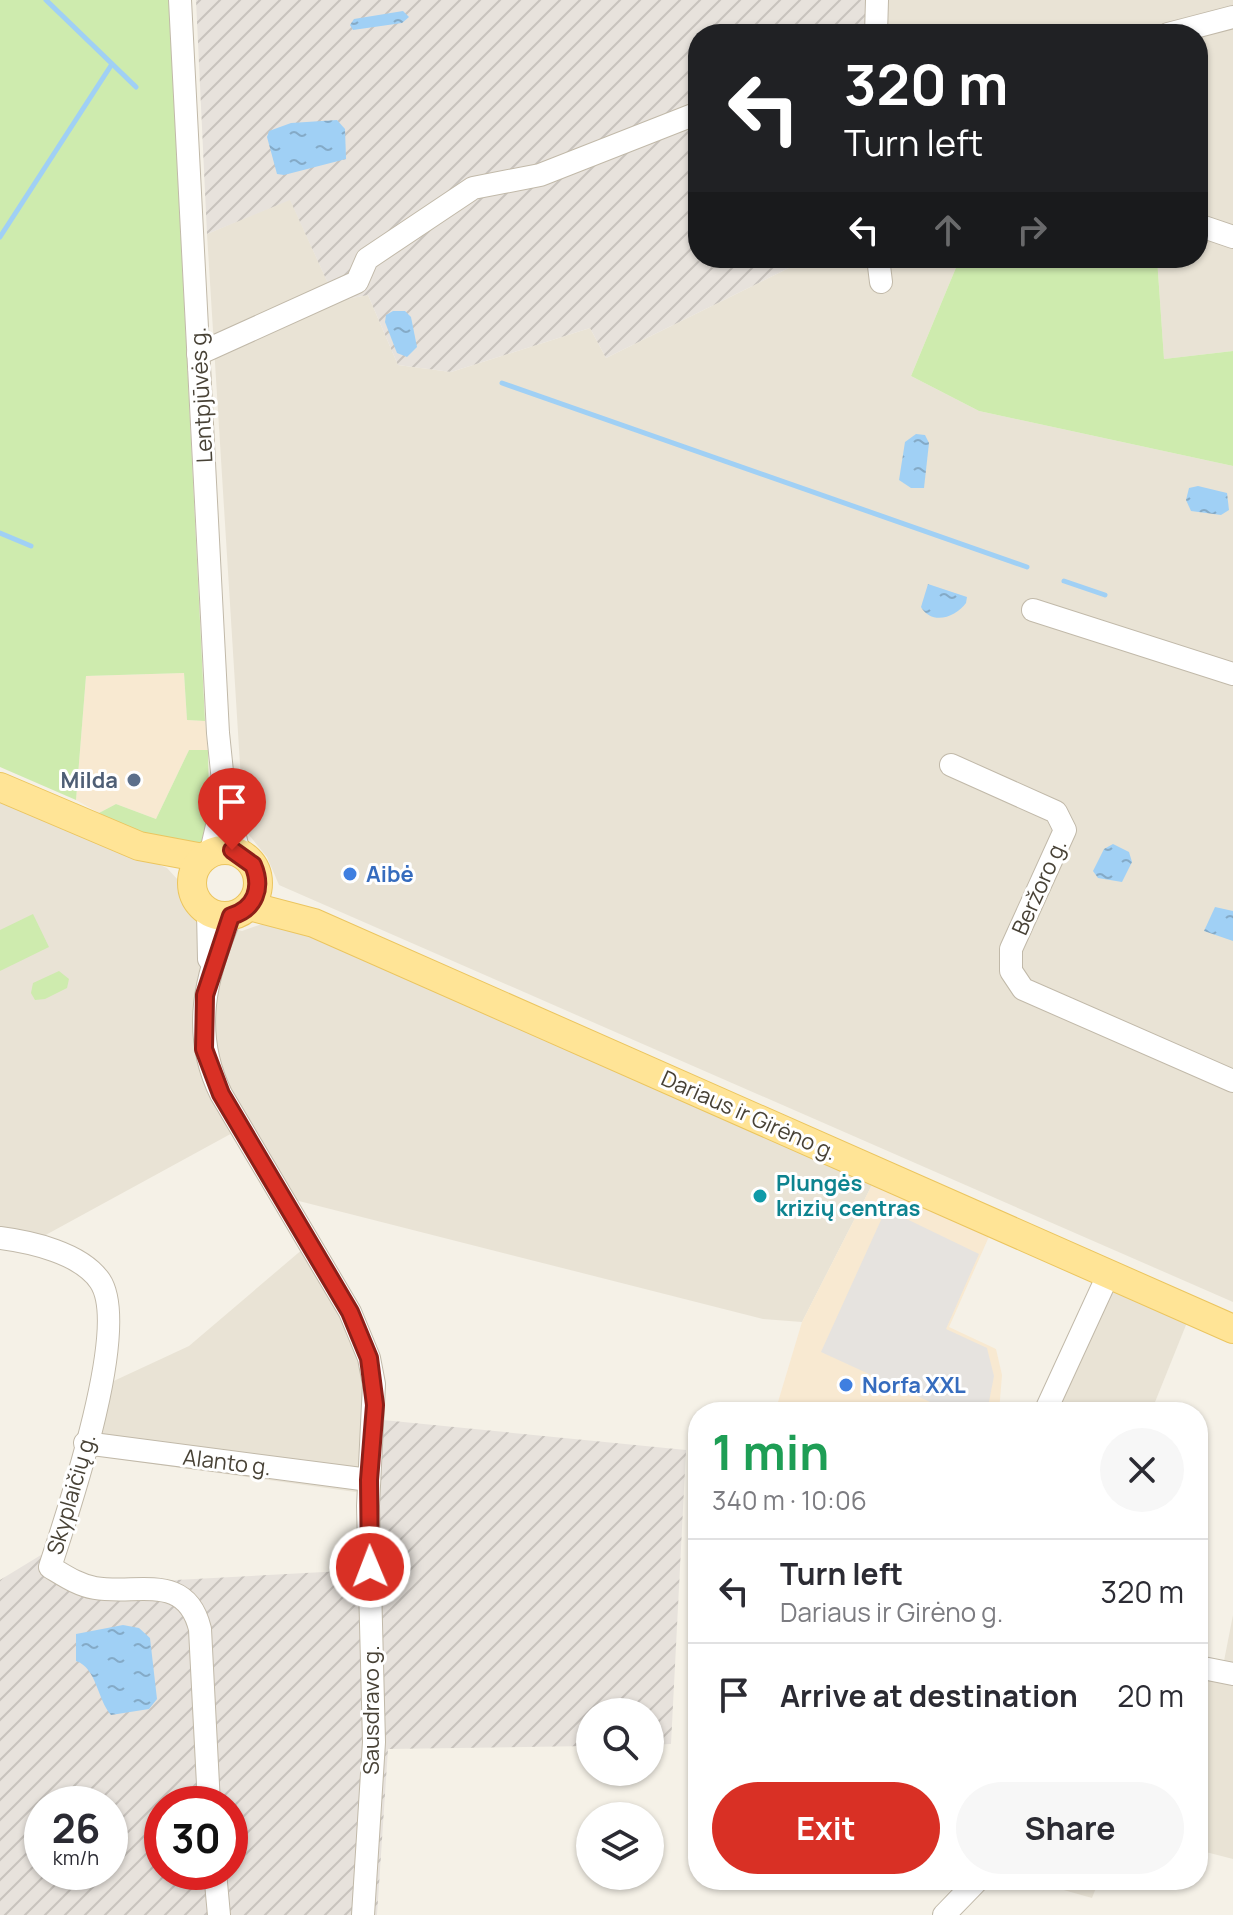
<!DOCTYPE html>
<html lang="en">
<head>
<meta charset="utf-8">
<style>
	body { margin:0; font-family:Manrope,sans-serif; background:#f7f7f7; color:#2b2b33; height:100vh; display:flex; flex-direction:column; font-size:30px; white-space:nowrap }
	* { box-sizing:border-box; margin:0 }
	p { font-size:26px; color:#7c7c81 }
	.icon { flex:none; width:44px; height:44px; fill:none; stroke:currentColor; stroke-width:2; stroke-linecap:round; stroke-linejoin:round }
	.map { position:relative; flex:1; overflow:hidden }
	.drawer { position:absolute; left:688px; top:1402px; width:520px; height:488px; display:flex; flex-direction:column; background:#fff; border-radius:32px; box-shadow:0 2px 6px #0004 }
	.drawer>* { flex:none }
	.banner { position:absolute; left:688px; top:24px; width:520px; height:244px; border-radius:32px; box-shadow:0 2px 6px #0004; background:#202124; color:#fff; overflow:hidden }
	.fabs { position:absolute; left:576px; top:1698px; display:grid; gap:16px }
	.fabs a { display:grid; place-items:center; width:88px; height:88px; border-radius:50%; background:#fff; box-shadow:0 2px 6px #0004; font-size:40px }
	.speed { position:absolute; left:24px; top:1786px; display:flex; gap:16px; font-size:40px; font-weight:700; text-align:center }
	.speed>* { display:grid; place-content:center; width:104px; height:104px; border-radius:50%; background:#fff; box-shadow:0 2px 6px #0004; line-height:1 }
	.speed small { font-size:20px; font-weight:400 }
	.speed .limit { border:12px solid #d22; background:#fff; color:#111 }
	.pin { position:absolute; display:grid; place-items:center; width:68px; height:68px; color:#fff; margin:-82px -34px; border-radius:50% 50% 50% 0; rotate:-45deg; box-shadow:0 0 8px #0007 }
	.pin .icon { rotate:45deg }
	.me { position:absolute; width:88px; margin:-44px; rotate:359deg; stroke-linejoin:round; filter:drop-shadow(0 0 6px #0008) }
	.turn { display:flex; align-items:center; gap:28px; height:168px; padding:0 24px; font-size:36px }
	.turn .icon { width:104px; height:104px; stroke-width:2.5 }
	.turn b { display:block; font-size:56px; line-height:68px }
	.lanes { display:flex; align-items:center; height:76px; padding:0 24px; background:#0003; justify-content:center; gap:40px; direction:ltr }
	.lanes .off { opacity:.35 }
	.round { display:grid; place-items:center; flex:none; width:84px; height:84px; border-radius:42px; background:#f7f7f7 }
	.headline { display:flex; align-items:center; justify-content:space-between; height:136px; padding:0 24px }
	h1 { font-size:48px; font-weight:700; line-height:60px; color:#1e9e55 }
	.primary-button { display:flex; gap:16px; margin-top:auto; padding:16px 24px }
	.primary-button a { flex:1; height:92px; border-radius:48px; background:#d93025; color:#fff; font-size:32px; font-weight:700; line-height:92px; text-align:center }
	.primary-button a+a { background:#f7f7f7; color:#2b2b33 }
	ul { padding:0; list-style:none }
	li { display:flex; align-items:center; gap:24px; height:104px; padding:0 24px; border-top:2px solid #e1e1e2 }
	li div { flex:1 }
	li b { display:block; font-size:30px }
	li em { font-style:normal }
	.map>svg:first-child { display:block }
</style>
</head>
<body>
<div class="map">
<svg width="1233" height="1915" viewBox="0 0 1233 1915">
	<defs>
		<pattern id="industrial-furrows" width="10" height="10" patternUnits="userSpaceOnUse" patternTransform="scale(2)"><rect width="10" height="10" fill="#e7e2dc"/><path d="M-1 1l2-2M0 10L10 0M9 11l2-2" fill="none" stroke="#c8c3bd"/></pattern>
		<pattern id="water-ripples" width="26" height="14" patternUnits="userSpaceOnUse" patternTransform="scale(2)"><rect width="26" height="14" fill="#a0d0f5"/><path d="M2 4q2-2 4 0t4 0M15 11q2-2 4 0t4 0" fill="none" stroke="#84aac7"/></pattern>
	</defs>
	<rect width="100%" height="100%" fill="#f5f1e7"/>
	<!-- residential -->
	<g fill="#e9e3d5">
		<path d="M868,0h365v351l-69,8 -7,-101h41v-224h-330z"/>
		<path d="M290,199l46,102 32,-6 30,70 53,7 139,-44 16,30 203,-100h151l-49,118 68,35 254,55v836l-954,-417 -12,-28 -23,-28 -37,-595z"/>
		<path d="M0,797l167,71 11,12 21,40 43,11 20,-7 59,14 554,241 -73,143 -39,-3 -468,-119 -59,-69 -216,118 -20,-2z"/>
		<path d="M304,1248l59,71 14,176 -303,-42 16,-61 99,-46z"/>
		<path d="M1098,1275l90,45 -37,92h-110z"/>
		<path d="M1233,1615v244l-35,-9v-195l26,6z"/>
		<path d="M1028,1880h71l-7,18z"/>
	</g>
	<!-- commercial -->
	<g fill="#f8e9d1">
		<path d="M184,673l3,47 18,1 3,29h-19l-33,69 -40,-15 -17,9 -23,-13 10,-124z"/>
		<path d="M875,1179l116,53 -42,95 47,22 6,26 -3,37h-224l27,-90z"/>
	</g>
	<!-- industrial -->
	<g fill="url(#industrial-furrows)" fill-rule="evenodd">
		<path d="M196,0h672v34h-170v224h111l-203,100 -16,-30 -139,44 -53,-7 -30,-70 -32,6 -46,-101 -83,34z"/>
		<path d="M383,1420l303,30 -15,294 -21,1v-33h-60v34l-202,3 -11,166h-377v-335l41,-25 50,26 28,2 261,-14 -4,-68zM42,1804h68v68h-68zM162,1804h68v68h-68z"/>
	</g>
	<!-- grass -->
	<g fill="#ceebae">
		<path d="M0,0h169l36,721 -18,-1 -3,-47 -98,3 -10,124 -76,-33z"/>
		<path d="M960,258h197l7,101 69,-8v115l-254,-55 -68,-35z"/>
		<path d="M189,750h19l2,86 -4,7 -34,6 -73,-36 17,-9 40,15z"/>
		<path d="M33,914l16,33 -49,24v-41z"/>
		<path d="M59,971l10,8 -2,9 -22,11 -10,1 -4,-7 2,-10z"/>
	</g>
	<!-- parking -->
	<path fill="#e6e3df" d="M886,1209l93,45 -33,75 41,19 7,28 -7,36h-35l-131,-60z"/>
	<!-- water -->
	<g fill="url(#water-ripples)">
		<path d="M403,11l6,6 -7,6 -49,7 -3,-5 4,-6z"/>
		<path d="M337,120l8,9 1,30 -62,16 -7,-1 -10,-37 2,-6 22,-8z"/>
		<path d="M393,311h12l6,6 6,30 -10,10 -10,-4 -12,-31 1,-7z"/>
		<path d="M916,434l9,1 4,8 -5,45h-13l-12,-8 6,-38z"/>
		<path d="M1198,486l29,7 2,17 -8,5 -30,-4 -5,-11 3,-12z"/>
		<path d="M928,584l39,13 -1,6c-10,14 -34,23 -45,4z"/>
		<path d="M1113,844l16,8 3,10 -10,20 -24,-4 -5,-7 11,-22z"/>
		<path d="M1215,907l18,4v30l-29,-10z"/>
		<path d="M123,1625l16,3 11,10 7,61 -8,10 -38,6c-14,-16 -14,-47 -35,-54v-27z"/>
	</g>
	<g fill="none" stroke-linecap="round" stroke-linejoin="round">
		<!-- stream -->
		<g stroke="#a0d0f5" stroke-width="5">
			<path d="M46,0l90,87"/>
			<path d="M0,237l112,-173"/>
			<path d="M502,383l525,184"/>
			<path d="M0,533l31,13"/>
			<path d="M1064,581l41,14"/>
		</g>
		<!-- minor casing -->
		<g stroke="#c1b9a9" stroke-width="24">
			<g id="minor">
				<path d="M180,0l38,733 6,58 15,62"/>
				<path d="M876,34l1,-34"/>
				<path d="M1168,34l65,-17"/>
				<path d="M1198,225l35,12"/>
				<path d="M878,258l3,24"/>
				<path d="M198,354l159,-72 10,-23 106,-71 67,-13 158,-62"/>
				<path d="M1033,610l200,64"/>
				<path d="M951,765l105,47 9,18 -54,119v22l12,18 210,92"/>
				<path d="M211,852l11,-48"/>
				<path d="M208,912l1,47"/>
				<path d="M231,916c-26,60 -40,117 -10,178l129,218 19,46 5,26 -6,122 6,236 -11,173"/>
				<path d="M0,1238c31,4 81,15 100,43 31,46 -32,231 -50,286 15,9 28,18 45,21 43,7 91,-16 105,41l9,175"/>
				<path d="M1045,1412l64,-139"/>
				<path d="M85,1443l284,37"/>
				<path d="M1198,1667l35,7"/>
				<path d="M215,1872l4,43"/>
				<path d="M944,1915l34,-35"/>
			</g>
		</g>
		<!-- major casing -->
		<g stroke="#ebc55f" stroke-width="30">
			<g id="major">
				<path d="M0,787l139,59 64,12"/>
				<circle cx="225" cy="883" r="33"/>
				<path d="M249,906l65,17 919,406"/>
			</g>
		</g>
		<!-- minor -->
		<use href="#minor" stroke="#fff" stroke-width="22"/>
		<!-- major -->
		<use href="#major" stroke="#ffe496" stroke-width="28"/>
	</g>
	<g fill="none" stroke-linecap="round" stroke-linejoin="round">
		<!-- route casing -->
		<g stroke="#8d1f18" stroke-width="20">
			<path id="route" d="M232,850l21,15c10,23 2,44 -22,51l-26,79 -1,54 17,45 129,218 19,46 6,47 -6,75 1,87"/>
		</g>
		<!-- route -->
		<use href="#route" stroke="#d93025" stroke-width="14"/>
	</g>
	<!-- markers -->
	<circle fill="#5c6f8a" stroke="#fff" stroke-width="3" cx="134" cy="780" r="8"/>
	<g fill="#3f7fe0" stroke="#fff" stroke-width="3">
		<circle cx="350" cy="874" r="8"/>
		<circle cx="846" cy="1385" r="8"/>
	</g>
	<circle fill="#0f9aa8" stroke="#fff" stroke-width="3" cx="760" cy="1196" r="8"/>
	<g text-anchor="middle" stroke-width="6" stroke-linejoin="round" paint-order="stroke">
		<!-- street labels -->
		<g font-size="22" fill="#484236" stroke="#fff">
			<text transform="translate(201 395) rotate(-93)" y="8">Lentpjūvės g.</text>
			<text transform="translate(1039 887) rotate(-66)" y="8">Beržoro g.</text>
			<text transform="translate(749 1115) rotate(24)" y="8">Dariaus ir Girėno g.</text>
			<text transform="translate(227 1462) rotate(7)" y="8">Alanto g.</text>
			<text transform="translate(71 1494) rotate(-74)" y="8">Skyplaičių g.</text>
			<text transform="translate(371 1710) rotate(-90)" y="8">Sausdravo g.</text>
		</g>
		<!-- service labels -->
		<g font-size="22" font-weight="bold" fill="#4e5e75" stroke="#fff" text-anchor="end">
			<text x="118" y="788">Milda</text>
		</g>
		<!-- shop labels -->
		<g font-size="22" font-weight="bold" fill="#366cbe" stroke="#fff" text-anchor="start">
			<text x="366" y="882">Aibė</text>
			<text x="862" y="1393">Norfa XXL</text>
		</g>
		<!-- culture labels -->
		<g font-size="22" font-weight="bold" fill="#0d838f" stroke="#fff" text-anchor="start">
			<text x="776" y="1191">Plungės<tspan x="776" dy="25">krizių centras</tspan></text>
		</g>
	</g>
</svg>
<div class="fabs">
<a><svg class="icon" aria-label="search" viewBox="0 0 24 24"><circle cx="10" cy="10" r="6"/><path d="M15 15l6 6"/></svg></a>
<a><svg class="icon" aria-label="layers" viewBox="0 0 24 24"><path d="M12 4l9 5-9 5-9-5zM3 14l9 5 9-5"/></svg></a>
</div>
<div class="speed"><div>26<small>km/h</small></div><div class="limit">30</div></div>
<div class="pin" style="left:232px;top:850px;background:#d93025"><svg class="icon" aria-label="arrive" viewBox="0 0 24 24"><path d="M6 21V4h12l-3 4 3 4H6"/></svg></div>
<svg class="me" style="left:370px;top:1567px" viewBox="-20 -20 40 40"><circle r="17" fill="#d93025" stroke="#fff" stroke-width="3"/><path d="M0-11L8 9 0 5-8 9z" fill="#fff"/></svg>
<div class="banner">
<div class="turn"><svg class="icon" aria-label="left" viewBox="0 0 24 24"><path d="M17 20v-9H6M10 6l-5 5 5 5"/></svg><div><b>320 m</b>Turn left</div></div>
<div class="lanes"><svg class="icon" aria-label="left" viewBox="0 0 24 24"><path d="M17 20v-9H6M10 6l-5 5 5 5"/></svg><svg class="icon off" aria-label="ahead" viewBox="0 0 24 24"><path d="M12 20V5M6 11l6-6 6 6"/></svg><svg class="icon off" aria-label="right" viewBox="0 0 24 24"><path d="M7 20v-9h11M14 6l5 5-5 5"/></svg></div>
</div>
<section class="drawer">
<div class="headline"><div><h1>1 min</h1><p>340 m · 10:06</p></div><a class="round"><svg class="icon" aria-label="close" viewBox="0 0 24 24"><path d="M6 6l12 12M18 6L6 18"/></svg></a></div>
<ul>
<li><svg class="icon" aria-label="left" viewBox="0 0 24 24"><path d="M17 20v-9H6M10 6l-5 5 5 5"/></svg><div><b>Turn left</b><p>Dariaus ir Girėno g.</p></div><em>320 m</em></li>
<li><svg class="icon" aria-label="arrive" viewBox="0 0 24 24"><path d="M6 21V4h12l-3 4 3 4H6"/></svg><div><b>Arrive at destination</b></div><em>20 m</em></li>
</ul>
<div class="primary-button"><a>Exit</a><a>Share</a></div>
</section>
</div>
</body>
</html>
